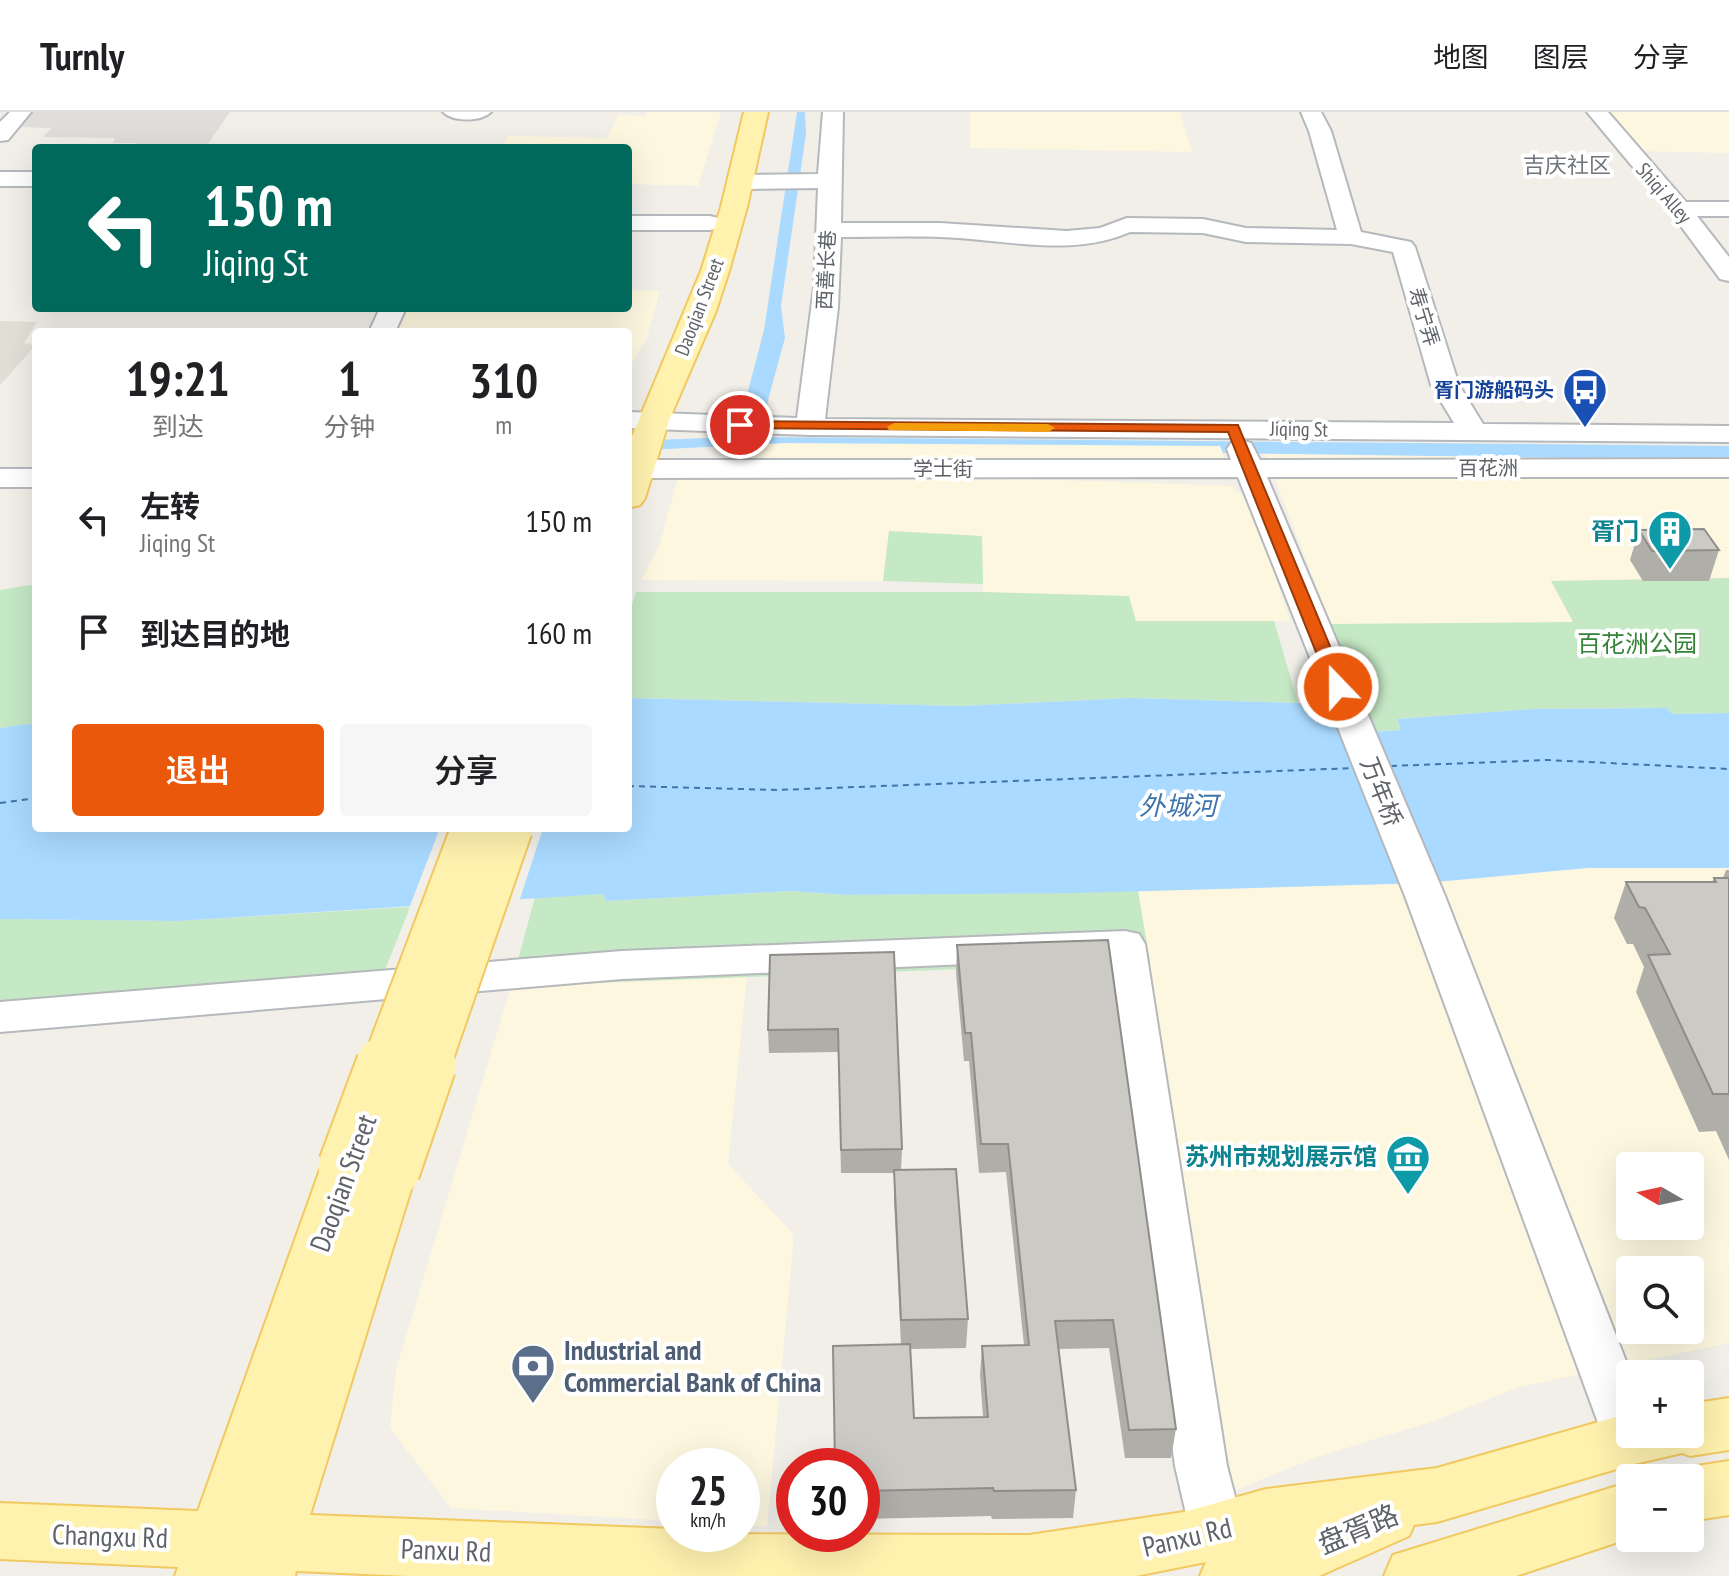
<!DOCTYPE html>
<html lang="zh">
<head>
<meta charset="utf-8">
<style>
	body { margin:0; font-family:"PT Sans Narrow","Noto Sans SC",sans-serif; background:#f6f6f6; color:#202124; height:100vh; display:flex; flex-direction:column; font-size:30px; white-space:nowrap }
	* { box-sizing:border-box; margin:0 }
	p { font-size:26px; color:#757577 }
	.icon { flex:none; width:44px; height:44px; fill:none; stroke:currentColor; stroke-width:2; stroke-linecap:round; stroke-linejoin:round }
	.map { position:relative; flex:1; overflow:hidden }
	.drawer { position:absolute; left:32px; top:216px; width:600px; height:504px; display:flex; flex-direction:column; background:#fff; border-radius:8px; box-shadow:0 8px 32px #0002 }
	.drawer>* { flex:none }
	.banner { position:absolute; left:32px; top:32px; width:600px; height:168px; border-radius:8px; box-shadow:0 8px 32px #0002; background:#00695c; color:#fff; overflow:hidden }
	.needle { width:52px; rotate:279deg }
	.tools { position:absolute; left:1616px; top:1040px; display:grid; gap:16px }
	.tools a { display:grid; place-items:center; width:88px; height:88px; border-radius:8px; background:#fff; box-shadow:0 8px 32px #0002; font-size:40px }
	.speed { position:absolute; left:656px; top:1336px; display:flex; gap:16px; font-size:40px; font-weight:700; text-align:center }
	.speed>* { display:grid; place-content:center; width:104px; height:104px; border-radius:50%; background:#fff; box-shadow:0 8px 32px #0002; line-height:1 }
	.speed small { font-size:20px; font-weight:400 }
	.speed .limit { border:12px solid #d22; background:#fff; color:#111 }
	.pin { position:absolute; display:grid; place-items:center; width:68px; height:68px; color:#fff; margin:-34px; border:4px solid #fff; border-radius:50%; box-shadow:0 2px 8px #0007 }
	.me { position:absolute; width:88px; margin:-44px; rotate:338deg; stroke-linejoin:round; filter:drop-shadow(0 0 6px #0008) }
	.turn { display:flex; align-items:center; gap:28px; height:168px; padding:0 40px; font-size:36px }
	.turn .icon { width:104px; height:104px; stroke-width:2.5 }
	.turn b { display:block; font-size:56px; line-height:68px }
	.eta { display:flex; justify-content:space-evenly; align-items:center; height:136px; text-align:center }
	.eta b { font-size:48px; font-weight:600; line-height:56px }
	.button { display:flex; gap:16px; margin-top:auto; padding:16px 40px }
	.button a { flex:1; height:92px; border-radius:8px; background:#ea580c; color:#fff; font-size:32px; font-weight:600; line-height:92px; text-align:center }
	.button a+a { background:#f6f6f6; color:#202124 }
	ul { padding:0; list-style:none }
	li { display:flex; align-items:center; gap:24px; height:112px; padding:0 40px }
	li div { flex:1 }
	li b { display:block; font-size:30px }
	li em { font-style:normal }
	header { display:flex; align-items:center; gap:48px; box-sizing:border-box; height:112px; padding:0 40px; background:#fff; border-bottom:2px solid #e0e0e0 }
	header strong { font-size:38px }
	nav { display:flex; gap:44px; margin-inline-start:auto; font-size:28px }
	.map>svg:first-child { display:block }
</style>
</head>
<body>
<header>
<strong>Turnly</strong>
<nav><a>地图</a><a>图层</a><a>分享</a></nav>
</header>
<div class="map">
<svg width="1729" height="1464" viewBox="0 0 1729 1464">
	<rect width="100%" height="100%" fill="#f1efe8"/>
	<!-- commercial -->
	<g fill="#fef7e0" fill-rule="evenodd">
		<path d="M647,0h74l-23,74 -70,-2v-36h-126l6,-12 99,2 11,-23 27,1z"/>
		<path d="M970,0h210l12,40 -222,-4z"/>
		<path d="M1605,0h124v41l-94,-2z"/>
		<path d="M628,178l32,1 -13,46 -19,33v-38h-248l12,-24h236z"/>
		<path d="M786,331l435,3 4,19 -481,-8 2,-12z"/>
		<path d="M1265,341l464,7v118l-177,3 22,41 -243,2z"/>
		<path d="M828,360l402,14 21,15 39,120h-154l-7,-25 -146,-4 -1,-55 -30,-3 -63,-3 -6,50 -242,-1 18,-33 20,-73z"/>
		<path d="M1588,756h141v475l-210,44 -85,34 -117,36 -84,34 -95,-600 286,-8zM1630,1054h60v60h-60zM1630,1158h60v60h-60z"/>
		<path d="M747,863l-19,189 66,71 -27,291 -25,-1v-59h-68v55l-223,-13 -61,-80 6,-58 115,-384z"/>
	</g>
	<!-- industrial -->
	<path fill="#e0deda" d="M31,0h199l-25,36h-71l3,-5h-24l2,-5 -72,-1 8,-9 -35,-1z"/>
	<!-- education -->
	<path fill="#e1ded6" d="M0,209l37,1 -13,21 12,2 -36,40z"/>
	<!-- green -->
	<g fill="#c5e8c5">
		<path d="M889,419l93,5 1,48 -100,-3z"/>
		<path d="M1729,466v135l-57,1 -5,-6 -134,1 -136,10 4,11 -30,2 -40,-108 242,-2 -22,-41z"/>
		<path d="M36,472v139l-36,5v-138z"/>
		<path d="M636,480h347l146,4 7,25h138l24,82 -167,-5 -169,8 -334,-8v-81z"/>
		<path d="M790,779l56,4 292,-4 12,71 -639,24 24,-89 68,-3 3,7z"/>
		<path d="M410,795l-29,73 -381,35v-96l177,2z"/>
	</g>
	<!-- water -->
	<g fill="#aadaff">
		<path d="M797,0h8l1,22 -25,172 4,32 -17,62 -4,37 965,9v14l-506,-7 -3,-7 -434,-3 -158,8v-10l108,-4 28,-107z"/>
		<path d="M628,586l334,8 169,-8 200,6 41,28 29,-2 -4,-11 136,-10 134,-1 5,6 57,-1v155h-141l-164,15 -346,10 -232,2 -56,-4 -184,10 -3,-7 -426,27 -177,-2v-191l36,-5v105h592z"/>
	</g>
	<!-- pier -->
	<path fill="#f1efe8" d="M440,716h103l-24,74 -111,9z"/>
	<g fill="none" stroke-linecap="round" stroke-linejoin="round">
		<!-- ferry -->
		<g stroke="#4174aa" stroke-width="2" stroke-dasharray="6 5" stroke-linecap="butt">
			<path d="M1391,654l157,-6 181,9"/>
			<path d="M628,674l150,4 578,-22"/>
			<path d="M0,691l36,-5"/>
		</g>
		<!-- minor casing -->
		<g stroke="#b5b8bc" stroke-width="4">
			<g id="minor">
				<path d="M10,0h21l-23,28 -8,1v-19z"/>
				<path d="M443,0h48c-10,10 -38,10 -48,0z"/>
				<path d="M823,0h20l-2,111h99l127,8 33,-3 27,-10 76,1 43,9 91,2 -28,-99 -8,-19h20l10,19 30,101 50,10 4,5 44,138 24,39 246,2v16l-919,-7 -182,-7 1,-16 168,6 17,-131 4,-99 -78,1 -11,-7 11,-7 78,-1zM1130,120l73,1 43,9 105,2 42,8 38,133 23,38 -629,-4 13,-112 3,-70c33,0 66,-1 99,0 62,2 132,21 190,-5z"/>
				<path d="M1587,0h21l78,90h43v14h-32l32,41v24l-9,-2 -48,-65z"/>
				<rect x="0" y="60" width="36" height="14"/>
				<path d="M628,104h82l8,2 4,5 -4,5 -8,2h-82z"/>
				<path d="M380,196h26l-11,24h-26z"/>
				<path d="M1241,328l10,3 9,17 469,-1v18h-462l178,419 186,478 -1,60h24l2,5 -8,16 -18,6 -18,-6 -8,-16 -199,-543 -167,-419 -610,1v-18h603l-4,-11 4,-6z"/>
				<rect x="0" y="357" width="36" height="18"/>
				<path d="M1125,819l14,3 6,10 82,522 17,65 -8,17 -19,7 -19,-7 -8,-17 -15,-65 -68,-508 -485,21 -622,53v-30l622,-51z"/>
			</g>
		</g>
		<!-- major casing -->
		<g stroke="#f2c960" stroke-width="4">
			<g id="major">
				<path d="M744,0h24l-21,95 -18,64 -13,40 -47,109 -24,78 -5,7 -12,3v-62l73,-175 20,-64z"/>
				<path d="M347,1035l19,6 4,7 2,-4 19,-6 19,6 7,14 -107,345 364,14v5l355,1 155,-23 82,-23 171,-21 193,-55v21h60v-30l39,-6v52l-39,6 -8,-3 -52,12 -193,57 -23,3 -5,11 -90,40h-119l6,-14 -70,14h-728l-112,-5 -1,5h-120l3,-9 -178,-8v-56l198,8 123,-344 7,-14z"/>
				<path d="M1729,1349v54l-39,6v-43h-23l1,-3 22,-8z"/>
				<path d="M1630,1370v56l-114,38h-132l9,-21z"/>
			</g>
		</g>
		<!-- minor -->
		<use href="#minor" fill="#fff" fill-rule="evenodd"/>
		<!-- major -->
		<use href="#major" fill="#fff2af" fill-rule="evenodd"/>
		<!-- major-bridge-far1 casing -->
		<g stroke="#f2c960" stroke-width="48" stroke-linecap="butt">
			<g id="major-bridge-far1">
				<path d="M384,955l90,-239"/>
				<path d="M427,955l83,-239"/>
			</g>
		</g>
		<!-- major-bridge casing -->
		<g stroke="#f2c960" stroke-width="61" stroke-linecap="butt">
			<g id="major-bridge">
				<path d="M347,1055l38,-102"/>
				<path d="M391,1058l36,-105"/>
			</g>
		</g>
		<!-- major-bridge-far1 -->
		<use href="#major-bridge-far1" stroke="#fff2af" stroke-width="44"/>
		<!-- major-bridge -->
		<use href="#major-bridge" stroke="#fff2af" stroke-width="57"/>
	</g>
	<!-- wall -->
	<g fill="#afaea9">
		<path d="M1639,418l80,20 -10,31h-66l-13,-21z"/>
		<path d="M1726,758h3v290l-13,-29 -17,1 -63,-140 8,-25 -11,-23h-6l-13,-26 12,-36h86l2,-4h9z"/>
		<path d="M957,833l219,484 -5,29h-46l-16,-110 -50,1 17,141 -3,28 -81,1 -1,-3 -129,3v-53l39,-121 -7,-146v-26h-53l-3,-121 -69,1 -1,-23 126,-78 8,197 -1,21 67,149 -2,29 -56,1 4,69 69,-1 -3,-42 2,-29 42,-1 -18,-173 -27,1 -10,-112h-5l-8,-88z"/>
	</g>
	<!-- building -->
	<g fill="#cccac5" stroke="#8f8d8a" stroke-width="2">
		<path d="M1704,417l15,21 -67,1 -13,-21z"/>
		<path d="M1714,766h15v216h-16l-65,-139 22,-1 -25,-46 -6,-1 -13,-25h90z"/>
		<path d="M1108,828l68,489 -47,1 -16,-110 -58,1 21,169 -82,1 -1,-3 -131,3v-25h-27l-2,-120 77,-2 4,74 74,-1 -6,-71 47,-1 -21,-201h-27l-10,-111h-6l-8,-88z"/>
		<path d="M894,840l8,197 -61,1 -3,-121 -70,1 2,-75z"/>
		<path d="M956,1057l12,150 -67,1 -7,-150z"/>
	</g>
	<!-- route -->
	<path fill="#ea580c" stroke="#983908" stroke-width="2" d="M740,309l498,4 109,262 -9,5 -8,-5 -102,-255 -493,-4 -2,-3z"/>
	<!-- slow -->
	<path fill="#f59e0b" d="M894,311l154,1 7,4 -7,4 -159,-2 -2,-3z"/>
	<!-- icons -->
	<defs>
		<g id="bus-pin" transform="scale(2.3)"><path d="M0 17L-7.5 6A9.5 9.5 0 1 1 7.5 6Z" fill="#1a4fb4" stroke="#fff"/><path d="M-5-6H5V4H4V6H2V4H-2V6H-4V4H-5ZM-3.5-4V0h7V-4ZM-3.5 1.2v1.5H-2V1.2ZM2 1.2v1.5H3.5V1.2Z" fill="#fff"/></g>
		<g id="building-pin" transform="scale(2.3)"><path d="M0 17L-7.5 6A9.5 9.5 0 1 1 7.5 6Z" fill="#0f9aa8" stroke="#fff"/><path d="M-4-6H4V6H1V3H-1V6H-4ZM-2.5-4.3h1.7v1.8h-1.7ZM.8-4.3h1.7v1.8H.8ZM-2.5-1h1.7V.8h-1.7ZM.8-1h1.7V.8H.8Z" fill="#fff"/></g>
		<g id="museum-pin" transform="scale(2.3)"><path d="M0 17L-7.5 6A9.5 9.5 0 1 1 7.5 6Z" fill="#0f9aa8" stroke="#fff"/><path d="M0-6L6-3V-2H-6V-3ZM-5-1h2V3h-2ZM-1-1h2V3h-2ZM3-1h2V3H3ZM-6 4H6V6H-6Z" fill="#fff"/></g>
		<g id="bank-pin" transform="scale(2.3)"><path d="M0 17L-7.5 6A9.5 9.5 0 1 1 7.5 6Z" fill="#5c6f8a" stroke="#fff"/><path d="M-6-4H6V4H-6ZM0-2.3a2.3 2.3 0 1 0 0 4.6a2.3 2.3 0 1 0 0-4.6Z" fill="#fff"/></g>
	</defs>
	<g fill-rule="evenodd">
		<use href="#bus-pin" x="1585" y="278"/>
		<use href="#building-pin" x="1670" y="420"/>
		<use href="#museum-pin" x="1408" y="1045"/>
		<use href="#bank-pin" x="533" y="1254"/>
	</g>
	<g text-anchor="middle" stroke-width="8" stroke-linejoin="round" paint-order="stroke">
		<!-- far-street labels -->
		<g font-size="20" fill="#5f6368" stroke="#fff">
			<text transform="translate(1664 81) rotate(49)" y="7">Shiqi Alley</text>
			<text transform="translate(826 158) rotate(-87)" y="7">西善长巷</text>
			<text transform="translate(699 195) rotate(-69)" y="7">Daoqian Street</text>
			<text transform="translate(1424 205) rotate(73)" y="7">寿宁弄</text>
			<text transform="translate(1299 317) rotate(1)" y="7">Jiqing St</text>
			<text x="1488" y="363">百花洲</text>
			<text x="943" y="364">学士街</text>
		</g>
		<!-- far-transit labels -->
		<g font-size="20" font-weight="bold" fill="#164399" stroke="#fff" text-anchor="end">
			<text x="1554" y="285">胥门游船码头</text>
		</g>
		<!-- far-neighbourhood labels -->
		<g font-size="22" fill="#70757a" stroke="#fff">
			<text x="1567" y="61">吉庆社区</text>
		</g>
		<!-- culture labels -->
		<g font-size="24" font-weight="bold" fill="#0d838f" stroke="#fff" text-anchor="end">
			<text x="1639" y="428">胥门</text>
			<text x="1377" y="1053">苏州市规划展示馆</text>
		</g>
		<!-- park labels -->
		<g font-size="24" fill="#348238" stroke="#fff">
			<text x="1637" y="540">百花洲公园</text>
		</g>
		<!-- street labels -->
		<g font-size="24" fill="#5f6368" stroke="#fff">
			<text transform="translate(1381 680) rotate(68)" y="8">万年桥</text>
		</g>
		<!-- water labels -->
		<g font-size="26" font-style="italic" fill="#4174aa" stroke="#fff">
			<text x="1178" y="703">外城河</text>
		</g>
		<!-- near-street labels -->
		<g font-size="28" fill="#5f6368" stroke="#fff">
			<text transform="translate(343 1071) rotate(-70)" y="10">Daoqian Street</text>
			<text transform="translate(1358 1417) rotate(-23)" y="10">盘胥路</text>
			<text transform="translate(110 1424) rotate(2)" y="10">Changxu Rd</text>
			<text transform="translate(1187 1425) rotate(-13)" y="10">Panxu Rd</text>
			<text transform="translate(446 1438) rotate(2)" y="10">Panxu Rd</text>
		</g>
		<!-- near-service labels -->
		<g font-size="28" font-weight="bold" fill="#4e5e75" stroke="#fff" text-anchor="start">
			<text x="564" y="1248">Industrial and<tspan x="564" dy="32">Commercial Bank of China</tspan></text>
		</g>
	</g>
</svg>
<div class="tools">
<a><svg class="needle" viewBox="-14 -14 28 28"><path d="M0-13l5 13h-10z" fill="#e53935"/><path d="M0 13l5-13h-10z" fill="#757577"/></svg></a>
<a><svg class="icon" aria-label="search" viewBox="0 0 24 24"><circle cx="10" cy="10" r="6"/><path d="M15 15l6 6"/></svg></a>
<a>+</a>
<a>−</a>
</div>
<div class="speed"><div>25<small>km/h</small></div><div class="limit">30</div></div>
<div class="pin" style="left:740px;top:313px;background:#d93025"><svg class="icon" aria-label="arrive" viewBox="0 0 24 24"><path d="M6 21V4h12l-3 4 3 4H6"/></svg></div>
<svg class="me" style="left:1338px;top:575px" viewBox="-20 -20 40 40"><circle r="17" fill="#ea580c" stroke="#fff" stroke-width="3"/><path d="M0-11L8 9 0 5-8 9z" fill="#fff"/></svg>
<div class="banner">
<div class="turn"><svg class="icon" aria-label="left" viewBox="0 0 24 24"><path d="M17 20v-9H6M10 6l-5 5 5 5"/></svg><div><b>150 m</b>Jiqing St</div></div>
</div>
<section class="drawer">
<div class="eta">
<div><b>19:21</b><p>到达</p></div>
<div><b>1</b><p>分钟</p></div>
<div><b>310</b><p>m</p></div>
</div>
<ul>
<li><svg class="icon" aria-label="left" viewBox="0 0 24 24"><path d="M17 20v-9H6M10 6l-5 5 5 5"/></svg><div><b>左转</b><p>Jiqing St</p></div><em>150 m</em></li>
<li><svg class="icon" aria-label="arrive" viewBox="0 0 24 24"><path d="M6 21V4h12l-3 4 3 4H6"/></svg><div><b>到达目的地</b></div><em>160 m</em></li>
</ul>
<div class="button"><a>退出</a><a>分享</a></div>
</section>
</div>
</body>
</html>
